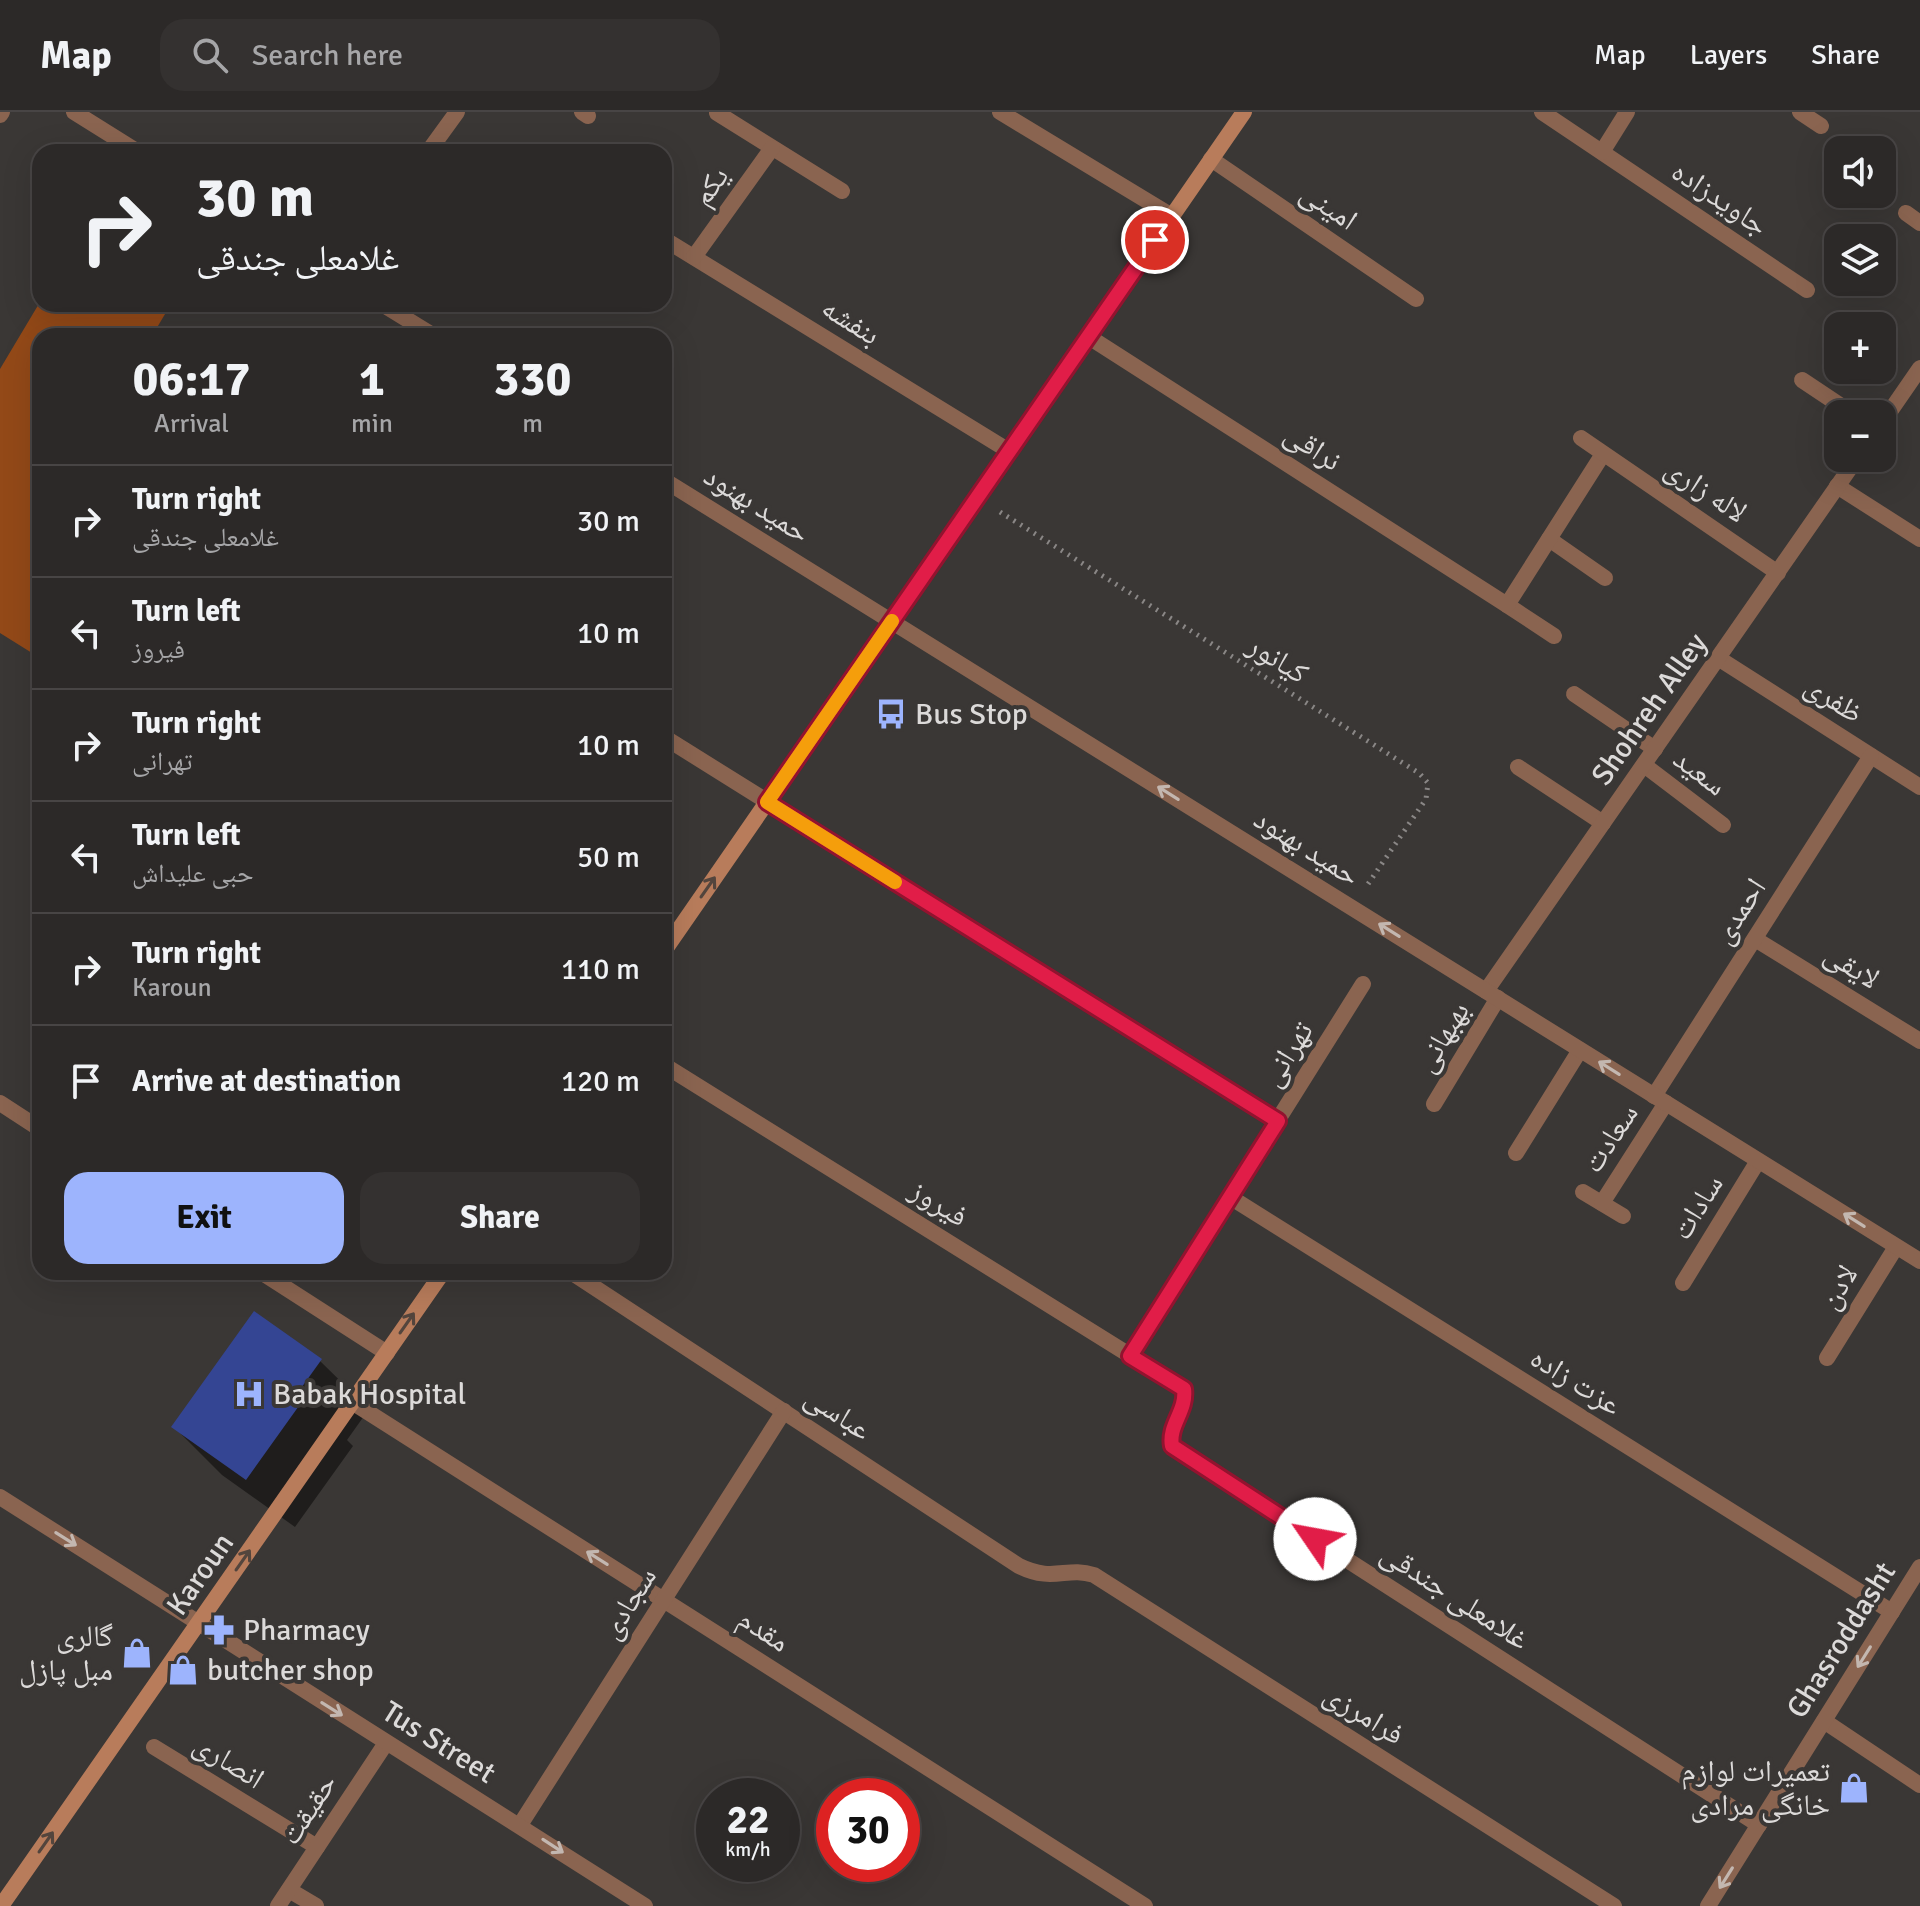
<!DOCTYPE html>
<html lang="en">
<head>
<meta charset="utf-8">
<style>
	body { margin:0; font-family:Signika,"Noto Naskh Arabic",sans-serif; background:#343130; color:#f1f3f6; height:100vh; display:flex; flex-direction:column; font-size:30px; white-space:nowrap }
	* { box-sizing:border-box; margin:0 }
	p { font-size:26px; color:#a6a6a8 }
	.icon { flex:none; width:44px; height:44px; fill:none; stroke:currentColor; stroke-width:2; stroke-linecap:round; stroke-linejoin:round }
	.map { position:relative; flex:1; overflow:hidden }
	.details { position:absolute; left:32px; top:216px; width:640px; height:952px; display:flex; flex-direction:column; background:#2c2928; border-radius:24px; box-shadow:0 8px 32px #0002,0 0 0 2px #484545 }
	.details>* { flex:none }
	.top-card { position:absolute; left:32px; top:32px; width:640px; height:168px; border-radius:24px; box-shadow:0 8px 32px #0002,0 0 0 2px #484545; background:#2c2928; color:#f1f3f6; overflow:hidden }
	.tools { position:absolute; left:1824px; top:24px; display:grid; gap:16px }
	.tools a { display:grid; place-items:center; width:72px; height:72px; border-radius:16px; background:#2c2928; box-shadow:0 8px 32px #0002,0 0 0 2px #484545; font-size:40px }
	.speed { position:absolute; left:696px; top:1666px; display:flex; gap:16px; font-size:40px; font-weight:700; text-align:center }
	.speed>* { display:grid; place-content:center; width:104px; height:104px; border-radius:50%; background:#2c2928; box-shadow:0 8px 32px #0002,0 0 0 2px #484545; line-height:1 }
	.speed small { font-size:20px; font-weight:400 }
	.speed .limit { border:12px solid #d22; background:#fff; color:#111 }
	.pin { position:absolute; display:grid; place-items:center; width:68px; height:68px; color:#fff; margin:-34px; border:4px solid #fff; border-radius:50%; box-shadow:0 2px 8px #0007 }
	.me { position:absolute; width:88px; margin:-44px; rotate:303deg; stroke-linejoin:round; filter:drop-shadow(0 0 6px #0008) }
	.turn { display:flex; align-items:center; gap:28px; height:168px; padding:0 32px; font-size:36px }
	.turn .icon { width:104px; height:104px; stroke-width:2.5 }
	.turn b { display:block; font-size:56px; line-height:68px }
	.eta { display:flex; justify-content:space-evenly; align-items:center; height:136px; text-align:center }
	.eta b { font-size:48px; font-weight:700; line-height:56px }
	.cta { display:flex; gap:16px; margin-top:auto; padding:16px 32px }
	.cta a { flex:1; height:92px; border-radius:24px; background:#9db4fd; color:#111; font-size:32px; font-weight:700; line-height:92px; text-align:center }
	.cta a+a { background:#343130; color:#f1f3f6 }
	ul { padding:0; list-style:none }
	li { display:flex; align-items:center; gap:24px; height:112px; padding:0 32px; border-top:2px solid #484545 }
	li div { flex:1 }
	li b { display:block; font-size:30px }
	li em { font-style:normal }
	header { display:flex; align-items:center; gap:48px; box-sizing:border-box; height:112px; padding:0 40px; background:#2c2928; border-bottom:2px solid #484545 }
	header strong { font-size:38px }
	nav { display:flex; gap:44px; margin-inline-start:auto; font-size:28px }
	.search { width:560px; height:72px; background:#343130; display:flex; align-items:center; gap:20px; box-sizing:border-box; padding:0 28px; border-radius:24px; color:#a6a6a8; font-size:30px }
	.map>svg:first-child { display:block }
</style>
</head>
<body>
<header>
<strong>Map</strong>
<div class="search"><svg class="icon" aria-label="search" viewBox="0 0 24 24"><circle cx="10" cy="10" r="6"/><path d="M15 15l6 6"/></svg>Search here</div>
<nav><a>Map</a><a>Layers</a><a>Share</a></nav>
</header>
<div class="map">
<svg width="1920" height="1794" viewBox="0 0 1920 1794">
	<rect width="100%" height="100%" fill="#3a3735"/>
	<!-- green -->
	<path fill="#934918" d="M40,190l131,2 -19,32h-112v322l-40,-25v-264z"/>
	<!-- shadow -->
	<path fill="#0007" d="M320,1249l49,48 -22,31 6,6 -58,81 -73,-52 -48,-48z"/>
	<!-- building -->
	<path fill="#344593" d="M254,1199l68,48 -23,32 7,5 -60,84 -75,-53z"/>
	<g fill="none" stroke-linecap="round" stroke-linejoin="round">
		<!-- path -->
		<path stroke="#8a8786" stroke-width="5" stroke-dasharray="2 6" stroke-linecap="butt" d="M1000,400l419,261 9,10 -2,16 -60,88"/>
		<!-- service -->
		<g stroke="#8a6450" stroke-width="16">
			<path d="M1800,0l21,14"/>
			<path d="M1211,47l205,140"/>
			<path d="M1906,101l14,10"/>
			<path d="M1802,268l51,34"/>
			<path d="M1549,427l56,39"/>
			<path d="M1507,493l47,31"/>
			<path d="M1574,582l81,55"/>
			<path d="M1644,653l79,60"/>
			<path d="M1518,655l85,56"/>
			<path d="M1434,992l64,-106"/>
			<path d="M1516,1041l64,-103"/>
			<path d="M1583,1080l40,24"/>
			<path d="M1602,1091l64,-100"/>
			<path d="M1683,1171l75,-122"/>
			<path d="M1827,1246l69,-111"/>
			<path d="M154,1635l163,100"/>
			<path d="M289,1778l27,16"/>
		</g>
		<!-- minor -->
		<g stroke="#8a6450" stroke-width="16">
			<path d="M582,0l6,4"/>
			<path d="M1000,0l172,104"/>
			<path d="M1542,0l265,178"/>
			<path d="M717,1l125,78"/>
			<path d="M0,3l2,-3"/>
			<path d="M428,40l29,-40"/>
			<path d="M1602,40l25,-40"/>
			<path d="M664,127l345,212"/>
			<path d="M694,145l78,-109"/>
			<path d="M1089,225l418,268 96,-151"/>
			<path d="M1882,311l38,-55"/>
			<path d="M1581,326l197,135"/>
			<path d="M1837,374l83,53"/>
			<path d="M1718,546l202,129"/>
			<path d="M664,625l614,384"/>
			<path d="M1755,827l165,102"/>
			<path d="M1486,879l371,-533"/>
			<path d="M664,953l520,324c3,22 -16,36 -12,57l12,9 575,370"/>
			<path d="M1654,984l217,-340"/>
			<path d="M0,991l40,26"/>
			<path d="M1230,1085l662,415"/>
			<path d="M261,1160l126,81"/>
			<path d="M571,1160l448,294c35,17 47,0 75,9l520,331"/>
			<path d="M1130,1244l233,-372"/>
			<path d="M352,1290l793,504"/>
			<path d="M1824,1609l96,64"/>
			<path d="M520,1713l264,-414"/>
			<path d="M278,1794l108,-163"/>
		</g>
		<!-- tertiary -->
		<g stroke="#8a6450" stroke-width="16">
			<path d="M74,0l64,40"/>
			<path d="M382,192l52,32"/>
			<path d="M664,368l1256,781"/>
			<path d="M0,1385l645,409"/>
			<path d="M1708,1794l212,-339"/>
		</g>
		<!-- secondary -->
		<g stroke="#b87c5b" stroke-width="16">
			<path d="M664,839l580,-839"/>
			<path d="M1,1794l442,-634"/>
		</g>
	</g>
	<!-- one-way arrows -->
	<defs><path id="oneway-shaft" d="M-6 0H5M1.5-3L5.5 0L1.5 3" fill="none" stroke-width="1.6" stroke-linecap="round" stroke-linejoin="round" transform="scale(2)"/></defs>
	<g stroke="#c3b7b0">
		<use href="#oneway-shaft" transform="translate(1168 681) rotate(-148)"/>
		<use href="#oneway-shaft" transform="translate(1389 818) rotate(-148)"/>
		<use href="#oneway-shaft" transform="translate(1609 956) rotate(-148)"/>
		<use href="#oneway-shaft" transform="translate(1854 1108) rotate(-148)"/>
		<use href="#oneway-shaft" transform="translate(66 1427) rotate(32)"/>
		<use href="#oneway-shaft" transform="translate(597 1446) rotate(-148)"/>
		<use href="#oneway-shaft" transform="translate(1864 1545) rotate(122)"/>
		<use href="#oneway-shaft" transform="translate(332 1597) rotate(32)"/>
		<use href="#oneway-shaft" transform="translate(553 1734) rotate(33)"/>
		<use href="#oneway-shaft" transform="translate(1726 1766) rotate(122)"/>
	</g>
	<g stroke="#53453d">
		<use href="#oneway-shaft" transform="translate(708 775) rotate(-55)"/>
		<use href="#oneway-shaft" transform="translate(407 1211) rotate(-55)"/>
		<use href="#oneway-shaft" transform="translate(243 1448) rotate(-55)"/>
		<use href="#oneway-shaft" transform="translate(46 1730) rotate(-55)"/>
	</g>
	<g fill="none" stroke-linecap="round" stroke-linejoin="round">
		<!-- route casing -->
		<g stroke="#92132f" stroke-width="20">
			<path id="route" d="M1155,128l-388,562 511,319 -148,235 54,33c3,22 -16,36 -12,57l143,93"/>
		</g>
		<!-- route -->
		<use href="#route" stroke="#e11d48" stroke-width="14"/>
		<!-- slow -->
		<path stroke="#f59e0b" stroke-width="14" d="M892,509l-125,181 128,80"/>
	</g>
	<!-- icons -->
	<defs>
		<g id="bus-bare" transform="scale(2.4)"><path d="M-5-6H5V4H4V6H2V4H-2V6H-4V4H-5ZM-3.5-4V0h7V-4ZM-3.5 1.2v1.5H-2V1.2ZM2 1.2v1.5H3.5V1.2Z" fill="#9db4fd" stroke="#3a3735" stroke-width="2.5" paint-order="stroke"/></g>
		<g id="hospital-bare" transform="scale(2.4)"><path d="M-5-5h3v3.5h4V-5h3V5h-3V1.5h-4V5h-3Z" fill="#9db4fd" stroke="#3a3735" stroke-width="2.5" paint-order="stroke"/></g>
		<g id="pharmacy-bare" transform="scale(2.4)"><path d="M-2-6h4v4h4v4h-4v4h-4v-4h-4v-4h4Z" fill="#9db4fd" stroke="#3a3735" stroke-width="2.5" paint-order="stroke"/></g>
		<g id="shop-bare" transform="scale(2.4)"><path d="M-5-2.5h2.3a2.7 3.5 0 0 1 5.4 0H5L5.5 6h-11ZM-1.5-2.5h3a1.5 2.3 0 0 0-3 0Z" fill="#9db4fd" stroke="#3a3735" stroke-width="2.5" paint-order="stroke"/></g>
	</defs>
	<g fill-rule="evenodd">
		<use href="#bus-bare" x="891" y="602"/>
		<use href="#hospital-bare" x="249" y="1282"/>
		<use href="#pharmacy-bare" x="219" y="1518"/>
		<use href="#shop-bare" x="137" y="1541"/>
		<use href="#shop-bare" x="183" y="1558"/>
		<use href="#shop-bare" x="1854" y="1676"/>
	</g>
	<g text-anchor="middle" stroke-width="8" stroke-linejoin="round" paint-order="stroke">
		<!-- street labels -->
		<g font-size="30" fill="#dcdad9" stroke="#3a3735">
			<text transform="translate(710 74) rotate(-54)" y="10">یکم</text>
			<text transform="translate(1720 86) rotate(34)" y="10">جاویدزاده</text>
			<text transform="translate(1329 94) rotate(34)" y="10">امینی</text>
			<text transform="translate(851 209) rotate(32)" y="10">بنفشه</text>
			<text transform="translate(1313 335) rotate(33)" y="10">نراقی</text>
			<text transform="translate(1706 378) rotate(34)" y="10">لاله زاری</text>
			<text transform="translate(757 392) rotate(32)" y="10">حمید بهنود</text>
			<text transform="translate(1278 547) rotate(32)" y="10">کیانور</text>
			<text transform="translate(1834 587) rotate(33)" y="10">ظفری</text>
			<text transform="translate(1649 597) rotate(-55)" y="10">Shohreh Alley</text>
			<text transform="translate(1700 660) rotate(37)" y="10">سعید</text>
			<text transform="translate(1307 735) rotate(32)" y="10">حمید بهنود</text>
			<text transform="translate(1739 799) rotate(-57)" y="10">احمدی</text>
			<text transform="translate(1852 854) rotate(32)" y="10">لایقی</text>
			<text transform="translate(1442 925) rotate(-59)" y="10">بهبهانی</text>
			<text transform="translate(1287 942) rotate(-58)" y="10">تهرانی</text>
			<text transform="translate(1610 1026) rotate(-57)" y="10">سعادت</text>
			<text transform="translate(939 1091) rotate(32)" y="10">فیروز</text>
			<text transform="translate(1697 1095) rotate(-58)" y="10">سادات</text>
			<text transform="translate(1838 1175) rotate(-58)" y="10">لادن</text>
			<text transform="translate(1576 1269) rotate(32)" y="10">عزت زاده</text>
			<text transform="translate(838 1301) rotate(33)" y="10">عباسی</text>
			<text transform="translate(200 1462) rotate(-55)" y="10">Karoun</text>
			<text transform="translate(1455 1484) rotate(33)" y="10">غلامعلی جندقی</text>
			<text transform="translate(628 1491) rotate(-58)" y="10">سجادی</text>
			<text transform="translate(764 1518) rotate(33)" y="10">مقدم</text>
			<text transform="translate(1841 1528) rotate(-58)" y="10">Ghasroddasht</text>
			<text transform="translate(1364 1602) rotate(32)" y="10">فرامرزی</text>
			<text transform="translate(439 1630) rotate(32)" y="10">Tus Street</text>
			<text transform="translate(229 1649) rotate(32)" y="10">انصاری</text>
			<text transform="translate(308 1697) rotate(-57)" y="10">حقیقت</text>
		</g>
		<!-- poi labels -->
		<g font-size="30" fill="#dcdad9" stroke="#3a3735" text-anchor="start">
			<text x="915" y="612">Bus Stop</text>
			<text x="273" y="1292">Babak Hospital</text>
			<text x="243" y="1528">Pharmacy</text>
			<text x="113" y="1534" text-anchor="end">گالری<tspan x="113" dy="34">مبل پازل</tspan></text>
			<text x="207" y="1568">butcher shop</text>
			<text x="1830" y="1669" text-anchor="end">تعمیرات لوازم<tspan x="1830" dy="34">خانگی مرادی</tspan></text>
		</g>
	</g>
</svg>
<div class="tools">
<a><svg class="icon" aria-label="sound" viewBox="0 0 24 24"><path d="M4 9h4l5-4v14l-5-4H4zM17 9q2 3 0 6"/></svg></a>
<a><svg class="icon" aria-label="layers" viewBox="0 0 24 24"><path d="M12 4l9 5-9 5-9-5zM3 14l9 5 9-5"/></svg></a>
<a>+</a>
<a>−</a>
</div>
<div class="speed"><div>22<small>km/h</small></div><div class="limit">30</div></div>
<div class="pin" style="left:1155px;top:128px;background:#d93025"><svg class="icon" aria-label="arrive" viewBox="0 0 24 24"><path d="M6 21V4h12l-3 4 3 4H6"/></svg></div>
<svg class="me" style="left:1315px;top:1427px" viewBox="-20 -20 40 40"><circle r="19" fill="#fff"/><path d="M0-13L10 11 0 6-10 11z" fill="#e11d48"/></svg>
<div class="top-card">
<div class="turn"><svg class="icon" aria-label="right" viewBox="0 0 24 24"><path d="M7 20v-9h11M14 6l5 5-5 5"/></svg><div><b>30 m</b>غلامعلی جندقی</div></div>
</div>
<section class="details">
<div class="eta">
<div><b>06:17</b><p>Arrival</p></div>
<div><b>1</b><p>min</p></div>
<div><b>330</b><p>m</p></div>
</div>
<ul>
<li><svg class="icon" aria-label="right" viewBox="0 0 24 24"><path d="M7 20v-9h11M14 6l5 5-5 5"/></svg><div><b>Turn right</b><p>غلامعلی جندقی</p></div><em>30 m</em></li>
<li><svg class="icon" aria-label="left" viewBox="0 0 24 24"><path d="M17 20v-9H6M10 6l-5 5 5 5"/></svg><div><b>Turn left</b><p>فیروز</p></div><em>10 m</em></li>
<li><svg class="icon" aria-label="right" viewBox="0 0 24 24"><path d="M7 20v-9h11M14 6l5 5-5 5"/></svg><div><b>Turn right</b><p>تهرانی</p></div><em>10 m</em></li>
<li><svg class="icon" aria-label="left" viewBox="0 0 24 24"><path d="M17 20v-9H6M10 6l-5 5 5 5"/></svg><div><b>Turn left</b><p>حبی علیداش</p></div><em>50 m</em></li>
<li><svg class="icon" aria-label="right" viewBox="0 0 24 24"><path d="M7 20v-9h11M14 6l5 5-5 5"/></svg><div><b>Turn right</b><p>Karoun</p></div><em>110 m</em></li>
<li><svg class="icon" aria-label="arrive" viewBox="0 0 24 24"><path d="M6 21V4h12l-3 4 3 4H6"/></svg><div><b>Arrive at destination</b></div><em>120 m</em></li>
</ul>
<div class="cta"><a>Exit</a><a>Share</a></div>
</section>
</div>
</body>
</html>
